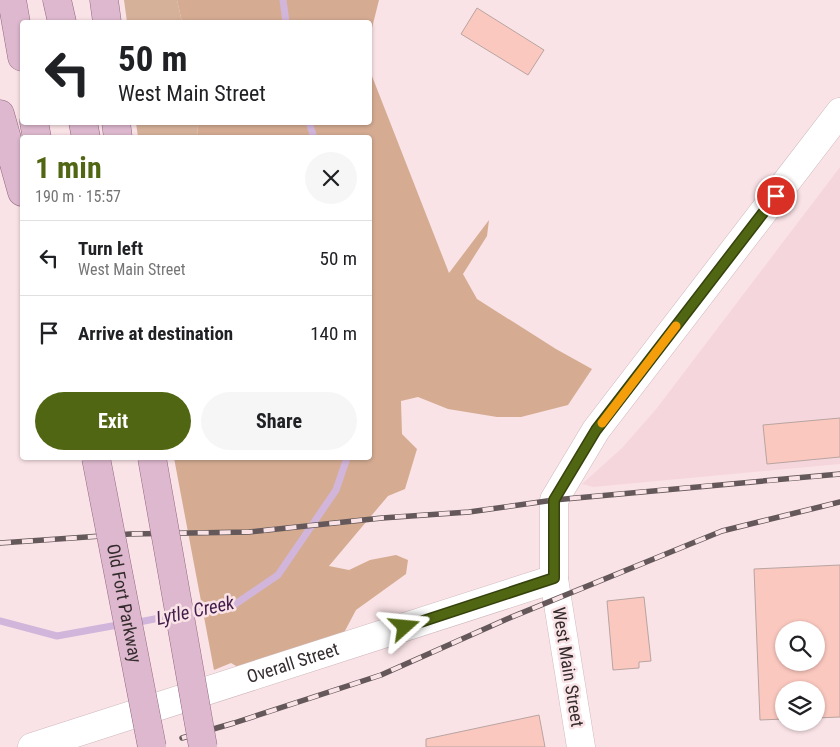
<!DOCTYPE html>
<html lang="en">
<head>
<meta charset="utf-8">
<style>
	body { margin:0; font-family:"Roboto Condensed",sans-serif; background:#f6f6f6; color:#202124; height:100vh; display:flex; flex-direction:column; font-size:19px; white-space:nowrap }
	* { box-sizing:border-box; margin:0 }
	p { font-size:16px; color:#757577 }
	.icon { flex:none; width:28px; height:28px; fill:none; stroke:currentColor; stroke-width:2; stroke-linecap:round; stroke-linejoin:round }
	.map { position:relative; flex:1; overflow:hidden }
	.drawer { position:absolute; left:20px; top:135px; width:352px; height:325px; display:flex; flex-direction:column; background:#fff; border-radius:5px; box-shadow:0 1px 4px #0004 }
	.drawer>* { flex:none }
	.top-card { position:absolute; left:20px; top:20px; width:352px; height:105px; border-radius:5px; box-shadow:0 1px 4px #0004; background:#fff; color:#202124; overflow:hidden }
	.controls { position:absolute; left:775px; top:621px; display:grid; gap:10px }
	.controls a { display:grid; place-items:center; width:50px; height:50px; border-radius:50%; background:#fff; box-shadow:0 1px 4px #0004; font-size:25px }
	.pin { position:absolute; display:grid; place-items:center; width:42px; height:42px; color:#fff; margin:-21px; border:2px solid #fff; border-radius:50%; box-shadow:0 1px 5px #0007 }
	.me { position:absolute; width:55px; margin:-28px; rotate:72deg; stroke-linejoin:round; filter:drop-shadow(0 0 4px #0008) }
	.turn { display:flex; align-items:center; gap:18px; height:105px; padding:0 15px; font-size:22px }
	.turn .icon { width:65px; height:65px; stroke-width:2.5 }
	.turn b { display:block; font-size:35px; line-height:42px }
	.round { display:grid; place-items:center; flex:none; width:52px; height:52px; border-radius:26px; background:#f6f6f6 }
	.headline { display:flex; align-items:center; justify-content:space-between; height:85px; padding:0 15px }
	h1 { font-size:30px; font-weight:700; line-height:38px; color:#516612 }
	.button { display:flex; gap:10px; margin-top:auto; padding:10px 15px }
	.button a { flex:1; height:58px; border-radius:30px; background:#516612; color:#fff; font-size:20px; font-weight:700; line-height:58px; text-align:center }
	.button a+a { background:#f6f6f6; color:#202124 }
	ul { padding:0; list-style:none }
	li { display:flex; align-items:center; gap:15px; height:75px; padding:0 15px; border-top:1px solid #e0e0e0 }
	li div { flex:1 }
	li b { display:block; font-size:19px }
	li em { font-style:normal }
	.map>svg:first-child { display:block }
</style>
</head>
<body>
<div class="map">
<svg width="840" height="747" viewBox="0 0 840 747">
	<rect width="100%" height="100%" fill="#fae3e7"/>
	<!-- built -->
	<path fill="#f5d6dc" d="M840,167v297l-247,23 -11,-3 40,-36 35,-40z"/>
	<!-- green -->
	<g fill="#d6b19a">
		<path d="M124,0h53l5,22h-55z"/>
		<path d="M136,123h61l1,14h-60z"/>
	</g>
	<!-- forest -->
	<g fill="#d5ac92">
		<path d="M177,0h202l-9,36v-14h-188z"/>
		<path d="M370,71l79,202 40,-53 -2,16 -24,38 14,25 79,50 36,20 -24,36 -47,12h-24l-49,-8 -30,-12 -17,4 1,33 15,15 -12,40 -17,7 -59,70 20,4 21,-10 26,-5 12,5 -2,14 -50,36 -28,53 -63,20 -34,-20 -17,7 -40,-212h196v-320l-172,-1 -1,-14 173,-1z"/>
	</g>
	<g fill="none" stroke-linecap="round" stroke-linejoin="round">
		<!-- stream -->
		<g stroke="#d2b5da" stroke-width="7">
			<path d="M283,0l3,22"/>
			<path d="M309,122l5,16"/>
			<path d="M186,614l48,-9 44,-30 58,-85 11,-32"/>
			<path d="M0,621l57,15 66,-12"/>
			<path d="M134,623l41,-8"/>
		</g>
	</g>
	<!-- building -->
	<g fill="#fbc8bf" stroke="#b8a4a0" fill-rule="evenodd">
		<path d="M477,8l67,42 -16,25 -67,-41z"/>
		<path d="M840,418v39l-73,7 -4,-39z"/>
		<path d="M840,565v152l-24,1v-28h-32v29l-24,1 -6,-151zM784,630h32v32h-32z"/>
		<path d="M644,597l7,64 -12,1v6l-26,2 -6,-69z"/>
		<path d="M539,715l6,32h-119v-8z"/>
	</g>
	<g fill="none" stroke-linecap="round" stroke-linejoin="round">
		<!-- minor casing -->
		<g stroke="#cfb9bd" stroke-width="29">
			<g id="minor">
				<path id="s1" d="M32,747l522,-168"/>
				<path d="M581,747l-27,-168v-79l42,-70 244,-318"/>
			</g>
		</g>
		<!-- major casing -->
		<g stroke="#946881" stroke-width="29">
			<g id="major">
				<path d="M12,0l10,57"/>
				<path d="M57,0l5,22"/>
				<path d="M104,0l3,22"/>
				<path d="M0,114l22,78"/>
				<path d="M34,122l3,16"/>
				<path d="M83,122l3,16"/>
				<path d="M116,122l2,16"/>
			</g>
		</g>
		<!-- minor -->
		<use href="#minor" stroke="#fff" stroke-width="28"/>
		<!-- major -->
		<use href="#major" stroke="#ddb8ce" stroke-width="28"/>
		<!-- rail casing -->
		<g stroke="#64585a" stroke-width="5.5">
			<g id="rail">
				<path d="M0,543l130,-9 119,-2 133,-14 87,-6 85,-12 286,-26"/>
				<path d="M182,738l52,-15 147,-48 126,-56 215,-88 118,-29"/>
			</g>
		</g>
		<!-- rail -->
		<use href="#rail" stroke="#fae3e7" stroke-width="4" stroke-dasharray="11" stroke-linecap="butt"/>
		<!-- major-bridge casing -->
		<g stroke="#946881" stroke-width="29" stroke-linecap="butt">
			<g id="major-bridge">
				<path id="s2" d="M96,458l56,289"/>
				<path d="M152,458l51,289"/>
			</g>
		</g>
		<!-- major-bridge -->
		<use href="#major-bridge" stroke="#ddb8ce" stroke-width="28"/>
	</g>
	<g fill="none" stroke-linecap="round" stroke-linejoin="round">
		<!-- route casing -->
		<g stroke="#35420c" stroke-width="12">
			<path id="route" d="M405,627l149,-49v-78l42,-70 180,-234"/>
		</g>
		<!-- route -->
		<use href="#route" stroke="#516612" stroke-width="9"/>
		<!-- slow -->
		<path stroke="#f59e0b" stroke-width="9" d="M602,423l74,-97"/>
	</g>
	<g text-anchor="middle" stroke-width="5" stroke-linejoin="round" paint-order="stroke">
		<!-- street labels -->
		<g font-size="18" fill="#342c2d" stroke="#fae3e7">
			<text dy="6" stroke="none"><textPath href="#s2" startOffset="148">Old Fort Parkway</textPath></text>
			<text dy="6" stroke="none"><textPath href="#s1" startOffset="274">Overall Street</textPath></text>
			<text transform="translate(568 667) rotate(81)" y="6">West Main Street</text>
		</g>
		<!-- water labels -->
		<g font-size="19" font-style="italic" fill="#431e4c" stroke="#fae3e7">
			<text transform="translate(195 610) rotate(-12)" y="7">Lytle Creek</text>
		</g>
	</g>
</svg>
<div class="controls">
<a><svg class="icon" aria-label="search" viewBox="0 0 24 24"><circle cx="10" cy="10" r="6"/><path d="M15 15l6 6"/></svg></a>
<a><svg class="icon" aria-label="layers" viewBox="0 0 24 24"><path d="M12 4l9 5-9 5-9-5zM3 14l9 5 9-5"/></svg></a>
</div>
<div class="pin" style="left:776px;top:196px;background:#d93025"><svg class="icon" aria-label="arrive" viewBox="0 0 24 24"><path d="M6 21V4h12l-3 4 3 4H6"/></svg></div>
<svg class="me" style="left:405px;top:627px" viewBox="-20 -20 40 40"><path d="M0-17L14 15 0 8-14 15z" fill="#516612" stroke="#fff" stroke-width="4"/></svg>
<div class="top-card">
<div class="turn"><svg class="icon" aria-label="left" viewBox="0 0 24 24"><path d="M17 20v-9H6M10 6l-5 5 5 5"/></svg><div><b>50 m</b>West Main Street</div></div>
</div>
<section class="drawer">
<div class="headline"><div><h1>1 min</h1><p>190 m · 15:57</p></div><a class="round"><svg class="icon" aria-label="close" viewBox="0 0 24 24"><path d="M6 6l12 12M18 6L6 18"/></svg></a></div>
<ul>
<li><svg class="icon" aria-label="left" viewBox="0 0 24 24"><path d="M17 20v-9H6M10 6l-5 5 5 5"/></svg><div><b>Turn left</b><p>West Main Street</p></div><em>50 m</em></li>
<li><svg class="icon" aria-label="arrive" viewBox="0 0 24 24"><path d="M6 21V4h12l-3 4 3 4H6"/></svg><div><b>Arrive at destination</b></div><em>140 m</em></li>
</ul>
<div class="button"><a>Exit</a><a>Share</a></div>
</section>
</div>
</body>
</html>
